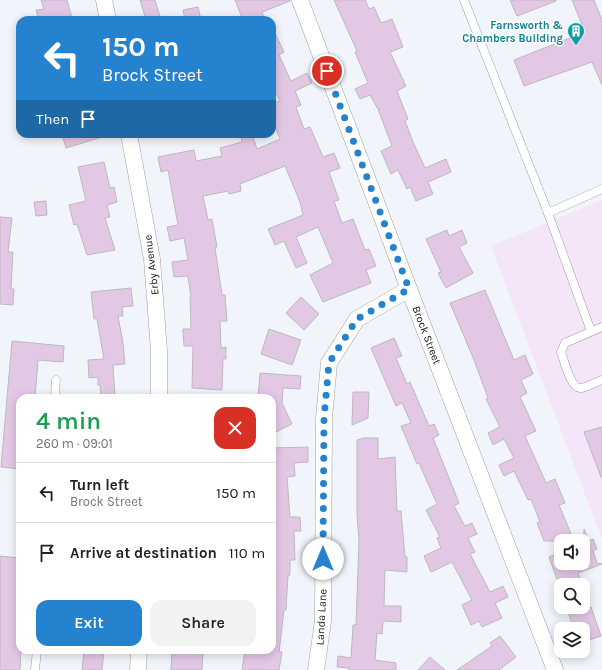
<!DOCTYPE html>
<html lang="en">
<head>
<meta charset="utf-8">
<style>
	body { margin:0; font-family:Karla,sans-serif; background:#f2f2f2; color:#202124; height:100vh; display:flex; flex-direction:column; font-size:15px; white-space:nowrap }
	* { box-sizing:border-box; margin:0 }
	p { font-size:13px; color:#757577 }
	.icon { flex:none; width:22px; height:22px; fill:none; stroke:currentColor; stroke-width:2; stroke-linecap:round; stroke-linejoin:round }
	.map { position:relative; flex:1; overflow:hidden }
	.details { position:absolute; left:16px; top:394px; width:260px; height:260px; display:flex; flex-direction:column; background:#fff; border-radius:12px; box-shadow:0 2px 10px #0003 }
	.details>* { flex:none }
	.top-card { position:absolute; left:16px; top:16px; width:260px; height:122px; border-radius:12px; box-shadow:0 2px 10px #0003; background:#2582cf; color:#fff; overflow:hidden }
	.buttons { position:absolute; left:554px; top:534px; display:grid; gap:8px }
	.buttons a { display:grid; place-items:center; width:36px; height:36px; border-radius:8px; background:#fff; box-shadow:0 2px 10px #0003; font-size:20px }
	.pin { position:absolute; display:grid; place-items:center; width:34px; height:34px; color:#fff; margin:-17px; border:2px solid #fff; border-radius:50%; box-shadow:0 1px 4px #0007 }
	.me { position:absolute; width:44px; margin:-22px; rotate:0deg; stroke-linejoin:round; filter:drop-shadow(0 0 3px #0008) }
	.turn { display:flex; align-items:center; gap:14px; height:84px; padding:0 20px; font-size:18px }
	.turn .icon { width:52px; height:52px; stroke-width:2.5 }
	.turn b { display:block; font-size:28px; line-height:34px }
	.then { display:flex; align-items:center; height:38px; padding:0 20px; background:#0003; gap:8px; font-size:15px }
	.round { display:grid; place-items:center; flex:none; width:42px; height:42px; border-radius:12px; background:#f2f2f2 }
	.overview { display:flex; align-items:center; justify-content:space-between; height:68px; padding:0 20px }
	h1 { font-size:24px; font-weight:600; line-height:30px; color:#1e9e55 }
	.action { display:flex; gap:8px; margin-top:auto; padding:8px 20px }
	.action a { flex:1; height:46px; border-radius:12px; background:#2582cf; color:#fff; font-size:16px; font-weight:600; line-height:46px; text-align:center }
	.action a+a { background:#f2f2f2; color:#202124 }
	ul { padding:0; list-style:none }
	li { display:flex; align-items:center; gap:12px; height:60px; padding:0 20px; border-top:1px solid #e0e0e0 }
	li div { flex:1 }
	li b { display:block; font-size:15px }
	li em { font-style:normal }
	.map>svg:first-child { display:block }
</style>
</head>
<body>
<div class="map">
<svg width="602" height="670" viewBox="0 0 602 670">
	<rect width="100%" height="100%" fill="#f1f5fb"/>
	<!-- industrial -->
	<path fill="#f4e5f8" d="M602,200v339l-111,-293z"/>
	<!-- building -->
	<g fill="#e3c8e6" stroke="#bdb8bd">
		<path d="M41,0h26l5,18 -8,2h-25l-3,-10 8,-1z"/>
		<path d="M140,0h15l6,20h-15z"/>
		<path d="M235,0h55v1l-28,11 3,8h-22z"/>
		<path d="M334,0h31l4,9 5,-2 7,16 11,-4 11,28 -13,5 16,34 -9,5 11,28 -3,2 8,21 12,26 21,-9 5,13 -23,10 5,12 -17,7 -6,-14 -3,2 -9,-19 -7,4 -10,-23 11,-5 -14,-37 -8,-14 -10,4 -5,-10 13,-6 -13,-31 2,-1z"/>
		<path d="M510,0h46v1l-39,15z"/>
		<path d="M572,0h22l8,20v65l-10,-23 -68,24 -10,-26 71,-28z"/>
		<path d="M198,7l3,13h-16l-2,-10z"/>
		<path d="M272,27l12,25 -5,3 12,26 16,-8 5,10 -17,8 6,14 -5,2 8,22 6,-2 13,30 11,-4 6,15 -11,4 10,28 -5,1 8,22 11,-4 12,31 4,-1 7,17 -10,4 5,13 -48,19 -13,-27 23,-12 -15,-36 -22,10 11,26 -11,5 -12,-27 -9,4 -7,-16 35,-14 -3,-13 -15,-36 -45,18 1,7 -12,3 -1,-3 -25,5 5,24 4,-1 5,28 -2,1 7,47h3l2,26h-7l1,27 5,-1v12h-3l-1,31 -30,-2 1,-42h-9l-1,-17h8l-1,-32h1l-3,-21 -14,1 -2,-15 16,-2 -4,-22 -14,3 -3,-14 11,-2 -10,-55 -7,2 -3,-15 36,-7 2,11 26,-5 -2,-8 22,-6 -2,-8h12l5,15 23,-10 -8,-20v-15l8,-3 -8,-17z"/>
		<path d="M62,134h40v3l-36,11z"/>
		<path d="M104,162l6,26 4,-1 3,15 -10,3 3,12 -5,1 10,32 -28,5 -10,-31 -3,1 -5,-20 17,-4 -8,-34z"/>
		<path d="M46,201l1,14 -11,1 -2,-14z"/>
		<path d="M0,217l12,1 -4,34h5l-2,37h3l-1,16 -13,-1z"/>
		<path d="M447,230l2,6 13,-6 5,13 -8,4 14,26 -27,15 -8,-15 3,-1 -15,-33z"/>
		<path d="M131,288l2,18 -11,1 1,9h-5l5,27 2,21 -12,1 2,33h-14l-1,-13h-2v-8l-9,1 -1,-18 16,-1 -7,-40h-3l-3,-27z"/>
		<path d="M485,290l29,70 11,-5 8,19 -12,6 6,13 -7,4 16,34 -11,5 21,47 9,-4 10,24 -6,2 15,36h-30l-7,-18 3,-1 -9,-23 -3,1 -14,-29 -10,5 -5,-11 15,-7 -10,-19 -11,6 -5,-12 12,-6 -14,-28 2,-1 -14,-38 -24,-57z"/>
		<path d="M301,297l18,17 -15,16 -18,-17z"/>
		<path d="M269,329l32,11 -9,25 -31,-11z"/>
		<path d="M394,338l8,18 -6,2 11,26 3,-2 19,44 5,-2 5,11 -6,3 26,65 -5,3 11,20 7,-3 5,11 -9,4 7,14 -5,2 20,38 13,-6 5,11 -13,6 7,15 -20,9 -3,-6 -8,4 -9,-20 10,-5 -20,-38 -21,10 -7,-16 17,-8 -4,-10 3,-1 -14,-27 11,-6 -18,-41 -2,1 -16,-38 10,-3 -9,-20 -6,3 -25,-58z"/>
		<path d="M12,341l52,5 -1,16 -25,-2 -3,38h-15v71l-19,-2z"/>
		<path d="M260,373l41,3 -1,13 -17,-1 -1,15 10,21 -20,10v-36h-14z"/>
		<path d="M353,392h16l-1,26 -16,7z"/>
		<path d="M602,427v50h-1l-17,-45z"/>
		<path d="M364,438h14v21l17,-2 2,54h4l4,46h2v15l-22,-2 -1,36h17v16l-18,-1 -1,13 -5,-1 -2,27 21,3v7h-47v-2l-12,-1 1,-11 13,2 2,-33h3l3,-84 -2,-27v-74z"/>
		<path d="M308,447v15l-14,1 1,13 -8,1 3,40h10l1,14h-7l1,29h-5v15h-2l-2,35h-2l-5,42h3l-3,18h-37l3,-20h27v-202z"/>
		<path d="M584,529l5,12 4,-2 4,10 -4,2 4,12 5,1 -24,9 5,12h-22l-1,2 -11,-30 12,-5v11h22z"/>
		<path d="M0,556l20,2 1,92 -1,20h-20z"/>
		<path d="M566,607h25l10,29 -18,6v-13h-9z"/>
		<path d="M500,636l16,21 -17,13h-42l35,-24 -2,-3z"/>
		<path d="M84,650h20l-2,20h-20z"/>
		<path d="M172,650h31l-1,20h-31z"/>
		<path d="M430,657l15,13h-27z"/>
	</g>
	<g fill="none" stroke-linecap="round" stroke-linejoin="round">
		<!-- lane casing -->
		<g stroke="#9ca0a5" stroke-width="9">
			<g id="lane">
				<path d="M464,0l84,213 54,-24"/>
				<path d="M548,213l43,118"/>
				<path d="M602,327l-37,16 -4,9c3,8 10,38 20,36 7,-1 15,-6 21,-8"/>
				<path d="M55,398l1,-18"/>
				<path d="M35,670l2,-20"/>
			</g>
		</g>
		<!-- street casing -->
		<g stroke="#9ca0a5" stroke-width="17">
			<g id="street">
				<path d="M104,0l4,20"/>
				<path d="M300,0l109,289 146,381"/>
				<path d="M129,134l23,125 7,92v47"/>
				<path d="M138,670l1,-20"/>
				<path d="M316,670l7,-49 1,-203 5,-55 28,-44 52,-30"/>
			</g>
		</g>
		<!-- lane -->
		<use href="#lane" stroke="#fff" stroke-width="8"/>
		<!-- street -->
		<use href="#street" stroke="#fff" stroke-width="16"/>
	</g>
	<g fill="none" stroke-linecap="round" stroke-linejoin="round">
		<!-- route -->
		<path stroke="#2582cf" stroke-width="7" stroke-dasharray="0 12.6" d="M323,559l1,-141 5,-55 28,-44 52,-30 -82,-218"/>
	</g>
	<!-- icons -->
	<defs>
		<g id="building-pin" transform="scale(0.9)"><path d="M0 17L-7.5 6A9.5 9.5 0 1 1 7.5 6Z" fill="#0f9aa8" stroke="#fff"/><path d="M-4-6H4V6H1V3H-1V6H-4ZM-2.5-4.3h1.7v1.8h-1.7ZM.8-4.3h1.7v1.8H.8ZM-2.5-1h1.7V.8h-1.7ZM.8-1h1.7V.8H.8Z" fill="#fff"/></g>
	</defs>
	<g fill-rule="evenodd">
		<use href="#building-pin" x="576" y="31"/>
	</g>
	<g text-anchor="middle" stroke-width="3" stroke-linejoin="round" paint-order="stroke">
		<!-- culture labels -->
		<g font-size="11" font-weight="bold" fill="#0d838f" stroke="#fff" text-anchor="end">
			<text x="563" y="29">Farnsworth &amp;<tspan x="563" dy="13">Chambers Building</tspan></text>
		</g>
		<!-- street labels -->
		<g font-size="11" fill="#131416" stroke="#fff">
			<text transform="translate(151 265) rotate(-97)" y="4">Erby Avenue</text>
			<text transform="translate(427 335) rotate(69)" y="4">Brock Street</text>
			<text transform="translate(321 617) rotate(-87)" y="4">Landa Lane</text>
		</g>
	</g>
</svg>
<div class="buttons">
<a><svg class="icon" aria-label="sound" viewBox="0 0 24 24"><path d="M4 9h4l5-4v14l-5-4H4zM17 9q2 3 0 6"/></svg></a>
<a><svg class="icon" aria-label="search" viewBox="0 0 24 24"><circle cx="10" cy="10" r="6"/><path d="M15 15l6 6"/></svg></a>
<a><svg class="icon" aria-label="layers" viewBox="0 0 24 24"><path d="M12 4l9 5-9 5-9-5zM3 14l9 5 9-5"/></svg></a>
</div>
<div class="pin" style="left:327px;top:71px;background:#d93025"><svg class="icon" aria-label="arrive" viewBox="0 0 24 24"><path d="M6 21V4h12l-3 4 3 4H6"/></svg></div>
<svg class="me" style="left:323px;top:559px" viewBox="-20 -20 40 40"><circle r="19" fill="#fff"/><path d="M0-13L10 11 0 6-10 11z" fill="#2582cf"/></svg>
<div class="top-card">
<div class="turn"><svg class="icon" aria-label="left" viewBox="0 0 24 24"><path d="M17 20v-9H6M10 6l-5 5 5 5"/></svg><div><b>150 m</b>Brock Street</div></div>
<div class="then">Then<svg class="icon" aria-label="arrive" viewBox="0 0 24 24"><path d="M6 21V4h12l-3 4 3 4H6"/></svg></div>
</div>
<section class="details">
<div class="overview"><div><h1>4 min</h1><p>260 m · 09:01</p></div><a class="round" style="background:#d93025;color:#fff"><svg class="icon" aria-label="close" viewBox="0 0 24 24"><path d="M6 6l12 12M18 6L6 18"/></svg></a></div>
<ul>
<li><svg class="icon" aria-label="left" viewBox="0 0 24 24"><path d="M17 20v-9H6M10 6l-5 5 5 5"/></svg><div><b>Turn left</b><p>Brock Street</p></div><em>150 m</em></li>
<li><svg class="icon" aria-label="arrive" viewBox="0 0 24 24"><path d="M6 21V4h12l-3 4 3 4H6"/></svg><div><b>Arrive at destination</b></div><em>110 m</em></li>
</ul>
<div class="action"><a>Exit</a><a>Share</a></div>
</section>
</div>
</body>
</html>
